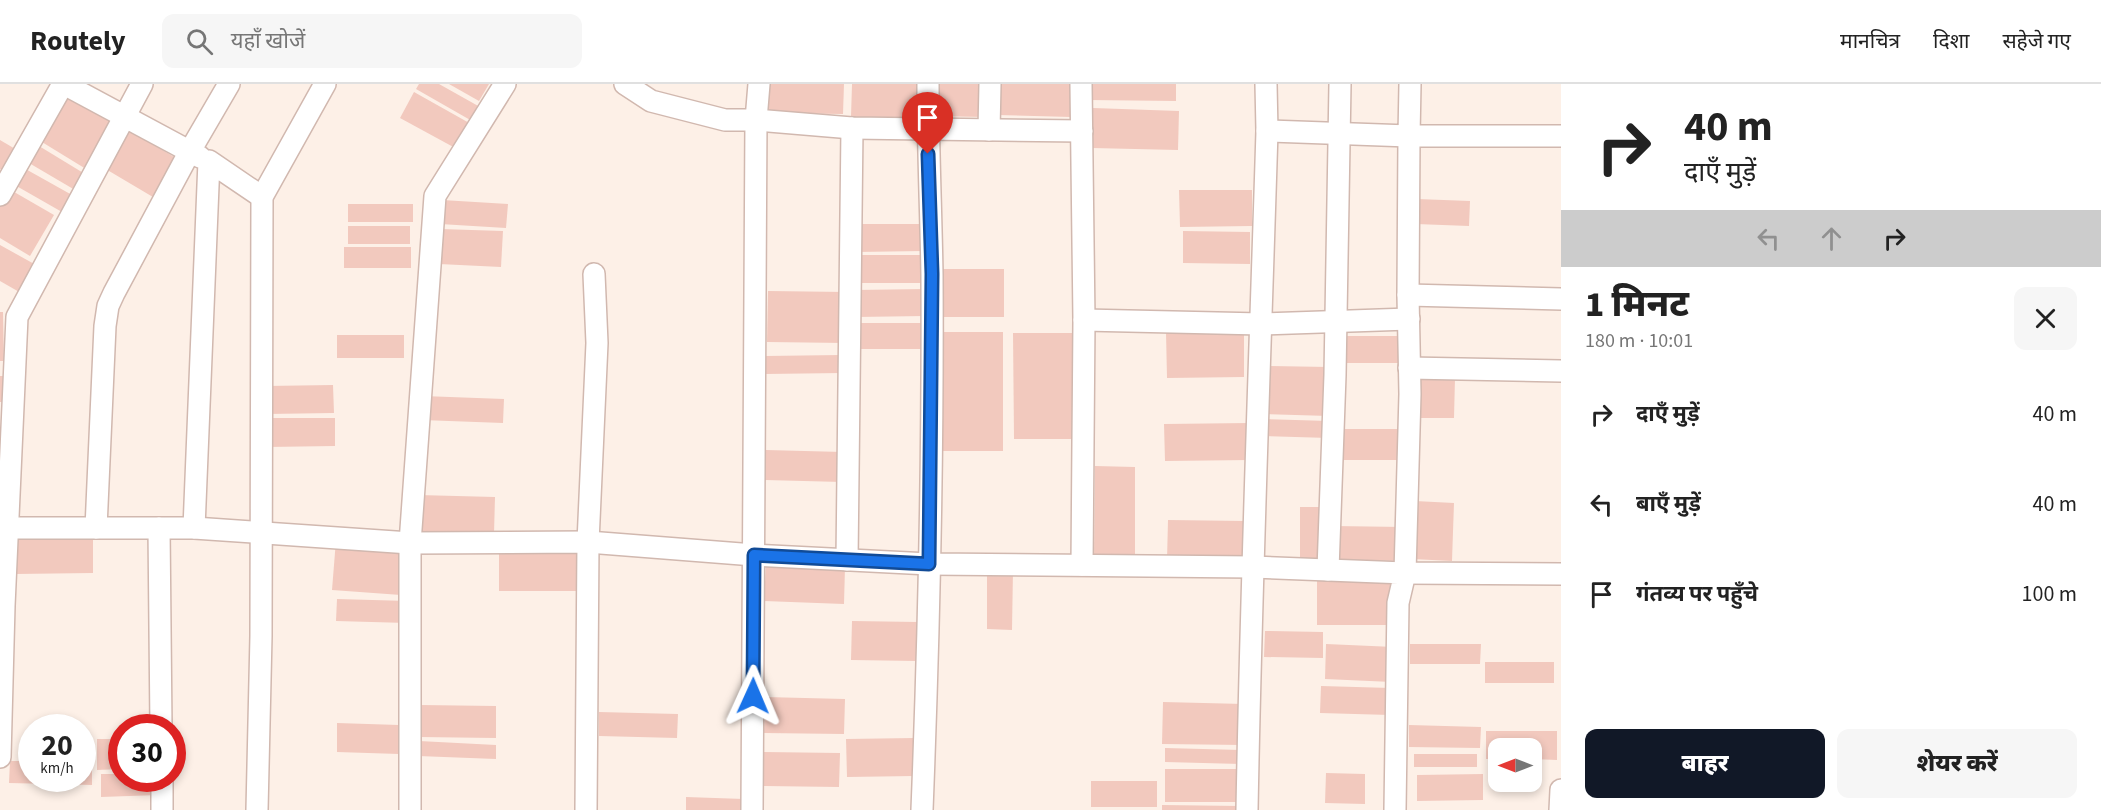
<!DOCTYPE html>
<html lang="hi">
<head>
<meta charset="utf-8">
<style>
	body { margin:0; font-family:"Source Sans 3","Noto Sans Devanagari",sans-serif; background:#f6f6f6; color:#222; height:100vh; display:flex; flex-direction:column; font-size:22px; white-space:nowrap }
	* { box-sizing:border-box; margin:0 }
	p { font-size:20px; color:#767676 }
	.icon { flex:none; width:33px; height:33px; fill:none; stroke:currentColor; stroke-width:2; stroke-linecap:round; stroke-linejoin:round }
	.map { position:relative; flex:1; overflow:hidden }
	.side { display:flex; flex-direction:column; background:#fff; width:540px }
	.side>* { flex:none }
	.guide { background:#fff; color:#222; overflow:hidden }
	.needle { width:39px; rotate:270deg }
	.tools { position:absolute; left:1488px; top:654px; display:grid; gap:12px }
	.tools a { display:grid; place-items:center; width:54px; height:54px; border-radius:12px; background:#fff; box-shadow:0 3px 9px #0003; font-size:30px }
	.speed { position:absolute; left:18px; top:630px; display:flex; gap:12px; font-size:30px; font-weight:700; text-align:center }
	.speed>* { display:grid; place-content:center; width:78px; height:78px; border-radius:50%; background:#fff; box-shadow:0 3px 9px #0003; line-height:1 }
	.speed small { font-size:15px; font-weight:400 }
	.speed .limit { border:9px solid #d22; background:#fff; color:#111 }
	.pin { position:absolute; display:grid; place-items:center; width:51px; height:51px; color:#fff; margin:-62px -26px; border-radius:50% 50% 50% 0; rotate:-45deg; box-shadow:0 0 6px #0007 }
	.pin .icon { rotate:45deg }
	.me { position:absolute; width:66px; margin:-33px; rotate:1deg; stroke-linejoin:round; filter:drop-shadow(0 0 4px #0008) }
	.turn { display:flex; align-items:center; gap:21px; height:126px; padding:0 24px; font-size:27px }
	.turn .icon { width:78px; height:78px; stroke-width:2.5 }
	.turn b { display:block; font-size:42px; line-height:51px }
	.lanes { display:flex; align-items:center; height:57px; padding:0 24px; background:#0003; justify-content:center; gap:30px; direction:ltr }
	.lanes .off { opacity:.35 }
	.round { display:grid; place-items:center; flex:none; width:63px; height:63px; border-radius:12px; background:#f6f6f6 }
	.summary { display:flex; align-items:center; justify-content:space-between; height:102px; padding:0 24px }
	h1 { font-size:36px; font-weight:800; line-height:45px }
	.action { display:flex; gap:12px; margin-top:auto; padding:12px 24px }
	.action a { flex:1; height:69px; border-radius:12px; background:#111827; color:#fff; font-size:24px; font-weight:800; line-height:69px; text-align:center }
	.action a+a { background:#f6f6f6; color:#222 }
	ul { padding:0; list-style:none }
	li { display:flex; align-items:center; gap:18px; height:90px; padding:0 24px }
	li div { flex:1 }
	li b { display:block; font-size:22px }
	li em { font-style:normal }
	header { display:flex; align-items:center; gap:36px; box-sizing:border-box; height:84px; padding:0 30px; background:#fff; border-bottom:2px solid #e0e0e0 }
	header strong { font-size:28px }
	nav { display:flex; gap:33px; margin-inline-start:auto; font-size:21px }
	.search { width:420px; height:54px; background:#f6f6f6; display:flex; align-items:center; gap:15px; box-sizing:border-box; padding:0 21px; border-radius:12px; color:#767676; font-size:22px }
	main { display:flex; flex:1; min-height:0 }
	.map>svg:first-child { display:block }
</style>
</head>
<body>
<header>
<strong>Routely</strong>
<div class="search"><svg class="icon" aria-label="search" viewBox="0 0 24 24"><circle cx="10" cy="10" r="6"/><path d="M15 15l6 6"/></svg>यहाँ खोजें</div>
<nav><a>मानचित्र</a><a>दिशा</a><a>सहेजे गए</a></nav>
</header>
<main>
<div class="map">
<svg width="1561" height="726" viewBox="0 0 1561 726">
	<rect width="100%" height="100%" fill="#fdf0e7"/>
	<!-- building -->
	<g fill="#f2c9be">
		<path d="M419,0h20l41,23 -8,14 -56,-32z"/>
		<path d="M449,0h40l-10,17z"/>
		<path d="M767,0h77l-1,30 -77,-1z"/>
		<path d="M852,0h71l-1,35 -71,-2z"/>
		<path d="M930,0h56l-1,33 -56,-1z"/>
		<path d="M997,0h75l-1,33 -74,-2z"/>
		<path d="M1088,0h88v17l-88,-1z"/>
		<path d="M414,8l57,32 -14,25 -57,-31z"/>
		<path d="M65,9l49,29 -28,47 -49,-30z"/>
		<path d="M1093,24l86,3 -1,39 -86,-2z"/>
		<path d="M127,45l54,32 -23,39 -54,-32z"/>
		<path d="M0,56l17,10 -12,22 -5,-3z"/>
		<path d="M39,62l46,28 -10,16 -46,-27z"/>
		<path d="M22,83l50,28 -10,17 -49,-28z"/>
		<path d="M9,105l45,26 -24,41 -30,-18v-34z"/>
		<path d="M1179,106h73v36l-72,1z"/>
		<path d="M1417,115l53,2 -1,25 -53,-2z"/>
		<path d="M442,116l66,4 -2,24 -66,-4z"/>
		<rect x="348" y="120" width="65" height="18"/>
		<path d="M855,140h68l1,27 -68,1z"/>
		<rect x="348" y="142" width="62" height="18"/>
		<path d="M440,145l63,2 -2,36 -62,-3z"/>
		<path d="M1183,147l67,1v32l-67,-1z"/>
		<path d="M0,161l36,20 -15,28 -21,-12z"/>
		<rect x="344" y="163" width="67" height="21"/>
		<rect x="854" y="171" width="71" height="28"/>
		<path d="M941,185h63v48h-62z"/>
		<path d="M925,205v27l-69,1 -1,-27z"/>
		<path d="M768,207l78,1 -1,51 -78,-1z"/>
		<path d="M0,228h3l1,49h-4z"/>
		<rect x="856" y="239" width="69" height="26"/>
		<path d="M1244,247v46l-77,1 -1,-46z"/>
		<rect x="932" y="248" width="71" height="119"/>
		<path d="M1013,249h59v106h-58z"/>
		<rect x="337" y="251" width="67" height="23"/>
		<path d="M1337,252h70l-1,27h-69z"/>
		<path d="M841,271l1,18 -77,1v-18z"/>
		<path d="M1263,282l66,1v49l-68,-2z"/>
		<rect x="0" y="292" width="8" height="26"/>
		<path d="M1417,294h38l-1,40h-38z"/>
		<path d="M333,301l1,28 -67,1 -1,-28z"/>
		<path d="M423,312l81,3 -1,24 -81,-3z"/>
		<path d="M267,334h68v28l-68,1z"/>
		<path d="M1260,335l69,2v17l-70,-2z"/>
		<path d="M1249,339l1,37 -85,1 -1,-37z"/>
		<rect x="1335" y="345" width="68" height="31"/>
		<path d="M766,366l77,2 -1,30 -77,-2z"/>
		<path d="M1095,382l40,1v90h-41z"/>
		<path d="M418,411l77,2 -1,37 -77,-3z"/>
		<path d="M1415,417l39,2 -2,58 -40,-2z"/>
		<path d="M1300,423h28l-1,53h-27z"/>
		<path d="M1168,436l77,1 -1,40 -77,-1z"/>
		<path d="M1333,442l71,1v34l-71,-1z"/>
		<path d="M93,452v37l-78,1v-37z"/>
		<path d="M336,456l69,6 -4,49 -69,-5z"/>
		<rect x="499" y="469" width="79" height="38"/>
		<path d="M766,479l79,4 -1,37 -80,-3z"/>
		<path d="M987,486h26l-1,60 -25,-1z"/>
		<rect x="1317" y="495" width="73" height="46"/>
		<path d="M337,515l71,2 -1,22 -71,-2z"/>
		<path d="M852,537l66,1 -1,39 -66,-1z"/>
		<path d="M1265,547l58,1v26l-59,-1z"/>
		<path d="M1326,560l68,3 -2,35 -67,-3z"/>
		<path d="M1410,560h71l-1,20h-70z"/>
		<rect x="1485" y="578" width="69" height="21"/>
		<path d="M1321,602l70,2 -1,27 -70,-2z"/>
		<path d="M765,613l80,2 -1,35 -80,-1z"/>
		<path d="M1163,618l81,2 -1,41 -81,-1z"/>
		<path d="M420,621l76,1v32l-77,-1z"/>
		<path d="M599,628l79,2 -1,24 -78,-2z"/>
		<path d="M337,639l62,2v29l-62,-2z"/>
		<path d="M1409,641l72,2 -1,21 -71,-1z"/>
		<path d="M1486,647h71v29l-25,-1v-11h-34v11h-12z"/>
		<path d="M914,654v38l-67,1 -1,-38z"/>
		<path d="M97,655h25v30l-25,1z"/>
		<path d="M419,657l77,4v14l-78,-3z"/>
		<path d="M1165,664l76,2v14l-76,-2z"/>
		<path d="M764,668l76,1 -1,34 -75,-1z"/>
		<rect x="1414" y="670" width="63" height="13"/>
		<path d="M10,677h22v17h50v-16h10v23l-83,-2z"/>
		<rect x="1165" y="685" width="74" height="33"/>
		<path d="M1326,689l39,1v30l-40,-1z"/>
		<path d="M101,690h21v4h35l1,17 -57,2z"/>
		<path d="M1483,690v26l-66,1v-26z"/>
		<rect x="1091" y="697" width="66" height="26"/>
		<path d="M686,713l58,2v11h-58z"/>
		<path d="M1162,721l78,1v4h-78z"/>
	</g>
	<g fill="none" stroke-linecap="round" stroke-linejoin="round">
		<!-- minor casing -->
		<g stroke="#d1b8af" stroke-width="24">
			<g id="minor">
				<path d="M64,0l136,73"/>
				<path d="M625,0l26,17 74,19h31l96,8 230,3"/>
				<path d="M1081,0l3,236 -2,245"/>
				<path d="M989,46l1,-46"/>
				<path d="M1267,47l142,5 1,-52"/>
				<path d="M1561,52h-152l-1,159 2,99 -5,179 156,1"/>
				<path d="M0,111l63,-111"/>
				<path d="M1408,211l153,4"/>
				<path d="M1084,236l177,4 148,-5"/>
				<path d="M1409,284l152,3"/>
				<path d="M0,444h194l216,15 178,-1 166,13 175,9 324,3 152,6 -7,30 -3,207"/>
				<path d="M96,444l9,-202 3,-20 6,-13 76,-142 39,-67"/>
				<path d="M159,444l2,200"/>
				<path d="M194,444l15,-367 53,36"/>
				<path d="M847,476l5,-432"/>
				<path d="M1328,486l7,-195 5,-291"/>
				<path d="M0,673l4,-151 13,-289 125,-233"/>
				<path d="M162,694v32"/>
				<path d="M257,726l4,-174 1,-439 63,-113"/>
				<path d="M410,726v-267l25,-347 70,-112"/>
				<path d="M586,726l2,-268 9,-199 -3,-69"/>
				<path d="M752,726l4,-690 3,-36"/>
				<path d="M922,726c7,-178 11,-357 10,-535 -1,-64 -4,-127 -4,-191"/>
				<path d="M1247,726c4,-226 13,-453 20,-679l-1,-47"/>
				<path d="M1560,726l1,-20"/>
			</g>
		</g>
		<!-- minor -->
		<use href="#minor" stroke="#fff" stroke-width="21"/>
	</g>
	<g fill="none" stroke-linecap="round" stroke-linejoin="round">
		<!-- route casing -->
		<g stroke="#114b97" stroke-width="15">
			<path id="route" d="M753,612l1,-141 175,9 3,-290 -4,-120"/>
		</g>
		<!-- route -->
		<use href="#route" stroke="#1a73e8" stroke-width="10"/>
	</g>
</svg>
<div class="tools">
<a><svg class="needle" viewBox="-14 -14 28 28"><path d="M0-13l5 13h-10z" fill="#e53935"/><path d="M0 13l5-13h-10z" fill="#767676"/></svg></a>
</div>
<div class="speed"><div>20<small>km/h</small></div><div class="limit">30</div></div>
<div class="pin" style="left:928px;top:70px;background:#d93025"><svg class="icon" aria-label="arrive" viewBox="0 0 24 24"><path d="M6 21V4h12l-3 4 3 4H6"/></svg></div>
<svg class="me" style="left:753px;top:612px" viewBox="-20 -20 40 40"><path d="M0-17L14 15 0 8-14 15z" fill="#1a73e8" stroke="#fff" stroke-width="4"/></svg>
</div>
<section class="side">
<div class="guide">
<div class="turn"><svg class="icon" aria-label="right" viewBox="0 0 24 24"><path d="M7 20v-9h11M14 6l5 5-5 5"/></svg><div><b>40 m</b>दाएँ मुड़ें</div></div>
<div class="lanes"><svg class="icon off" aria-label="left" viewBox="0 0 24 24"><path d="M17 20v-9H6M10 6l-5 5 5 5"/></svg><svg class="icon off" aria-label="ahead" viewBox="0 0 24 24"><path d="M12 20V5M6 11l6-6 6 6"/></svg><svg class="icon" aria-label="right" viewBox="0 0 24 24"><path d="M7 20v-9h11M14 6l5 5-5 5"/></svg></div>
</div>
<div class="summary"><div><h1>1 मिनट</h1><p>180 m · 10:01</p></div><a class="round"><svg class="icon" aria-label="close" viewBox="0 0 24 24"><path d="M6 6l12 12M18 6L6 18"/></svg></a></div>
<ul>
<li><svg class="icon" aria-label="right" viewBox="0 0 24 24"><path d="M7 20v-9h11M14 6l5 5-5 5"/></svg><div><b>दाएँ मुड़ें</b></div><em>40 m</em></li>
<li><svg class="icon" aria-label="left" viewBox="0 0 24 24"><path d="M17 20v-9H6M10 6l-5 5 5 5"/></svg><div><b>बाएँ मुड़ें</b></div><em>40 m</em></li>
<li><svg class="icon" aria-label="arrive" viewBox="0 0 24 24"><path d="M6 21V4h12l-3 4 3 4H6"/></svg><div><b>गंतव्य पर पहुँचे</b></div><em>100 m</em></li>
</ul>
<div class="action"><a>बाहर</a><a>शेयर करें</a></div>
</section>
</main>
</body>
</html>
